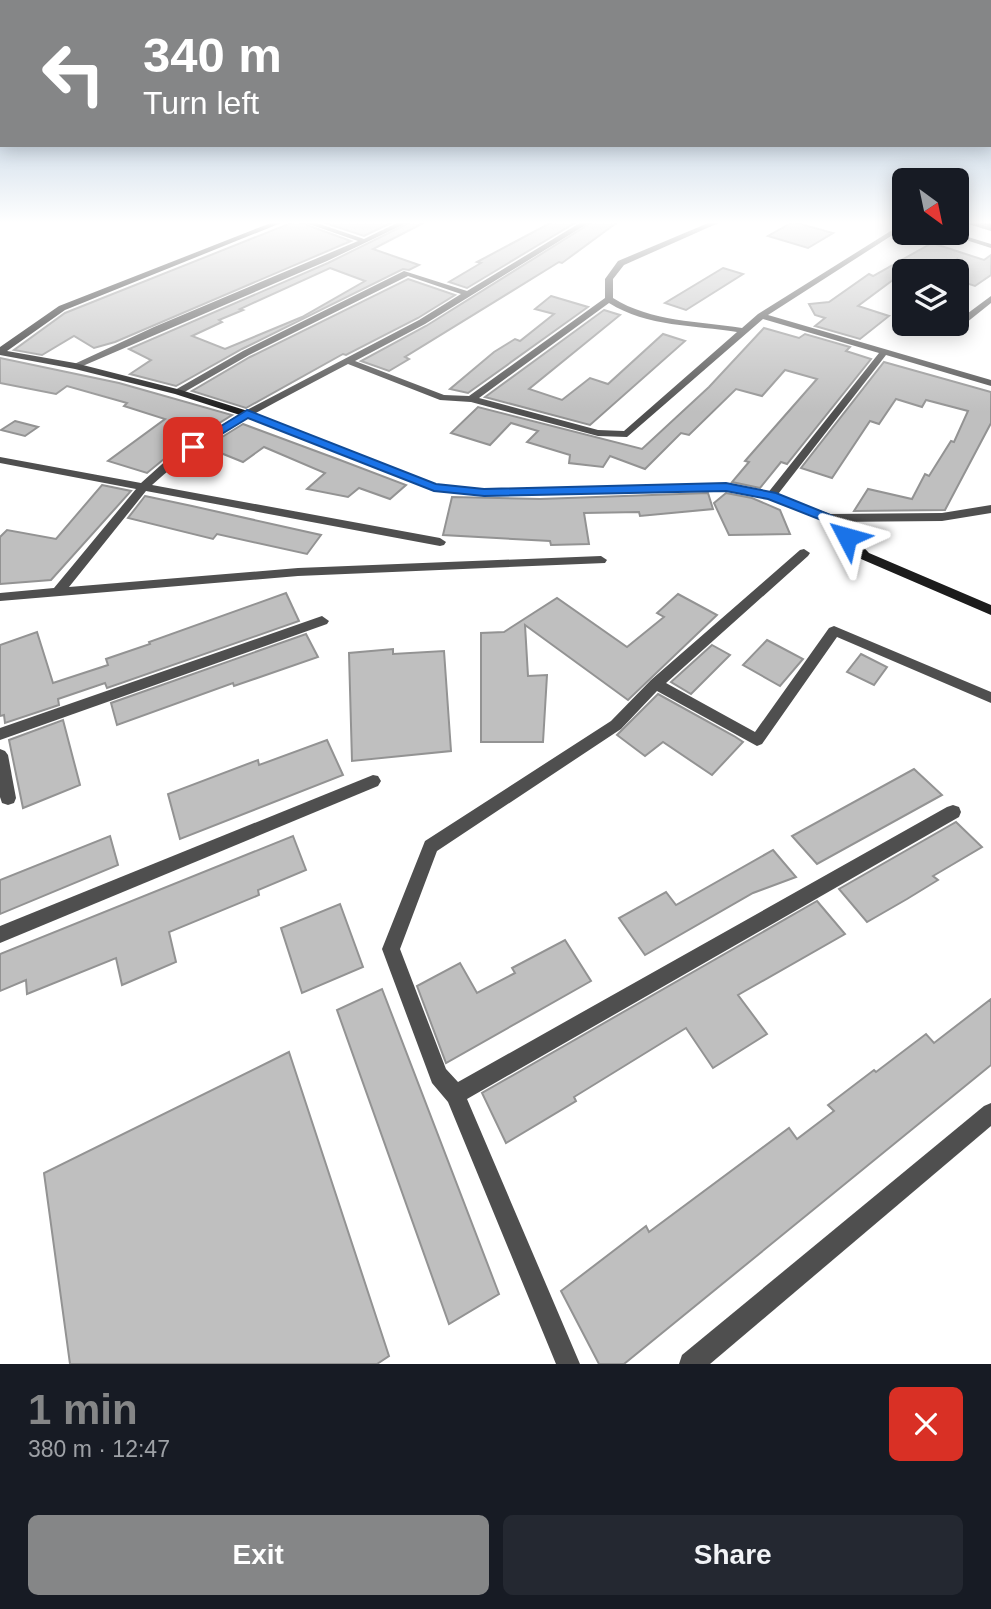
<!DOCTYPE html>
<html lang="en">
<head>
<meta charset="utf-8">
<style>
	body { margin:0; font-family:Arial,sans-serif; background:#242831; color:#f1f3f6; height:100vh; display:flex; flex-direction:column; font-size:26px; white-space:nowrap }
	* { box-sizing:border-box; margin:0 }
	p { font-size:23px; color:#9ea1a6 }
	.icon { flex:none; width:38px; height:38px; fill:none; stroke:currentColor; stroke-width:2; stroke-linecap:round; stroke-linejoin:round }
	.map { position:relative; height:1364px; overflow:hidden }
	.sheet { display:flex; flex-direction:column; background:#171b24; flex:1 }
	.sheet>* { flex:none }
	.top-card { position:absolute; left:0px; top:0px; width:992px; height:147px; box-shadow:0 4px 18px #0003; background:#858687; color:#fff; overflow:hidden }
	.needle { width:46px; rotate:147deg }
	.buttons { position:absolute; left:892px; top:168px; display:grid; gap:14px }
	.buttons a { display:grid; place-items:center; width:77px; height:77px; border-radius:10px; background:#171b24; box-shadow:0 4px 18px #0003; font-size:35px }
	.pin { position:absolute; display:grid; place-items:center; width:60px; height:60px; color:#fff; margin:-30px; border-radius:14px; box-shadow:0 4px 10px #0006 }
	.me { position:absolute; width:77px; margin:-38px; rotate:309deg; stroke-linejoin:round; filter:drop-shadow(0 0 5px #0008) }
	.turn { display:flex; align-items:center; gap:24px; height:147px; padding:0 28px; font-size:32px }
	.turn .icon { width:91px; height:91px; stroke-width:2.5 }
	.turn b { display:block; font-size:49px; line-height:60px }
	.round { display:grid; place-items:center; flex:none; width:74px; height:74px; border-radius:10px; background:#242831 }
	.headline { display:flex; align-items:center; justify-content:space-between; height:119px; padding:0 28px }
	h1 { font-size:42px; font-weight:600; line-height:52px; color:#858687 }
	.cta { display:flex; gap:14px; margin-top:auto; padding:14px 28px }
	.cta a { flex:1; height:80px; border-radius:10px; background:#858687; color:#fff; font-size:28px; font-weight:600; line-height:80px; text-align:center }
	.cta a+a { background:#242831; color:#f1f3f6 }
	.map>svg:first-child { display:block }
</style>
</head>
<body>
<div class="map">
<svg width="991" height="1364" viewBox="0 0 991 1364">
	<rect width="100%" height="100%" fill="#fff"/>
	<!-- building -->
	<g fill="#bfbfbf" stroke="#939393" stroke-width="2" fill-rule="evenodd">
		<path d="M296,221l55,20 -236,101 -21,6 -20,-12 -32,19 -28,-5 51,-37z"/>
		<path d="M319,221h76l-31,15z"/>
		<path d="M413,221h14l-54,28 46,16 -10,5 -6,-1 -161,80 -66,37 -46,-12 21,-14 -22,-11 199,-86zM330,268l35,13 -63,36 -77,32 -33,-13 30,-14 -3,-2 24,-10 -3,-1z"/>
		<path d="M554,221h24l-111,67 -18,-6 32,-19 -4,-1z"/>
		<path d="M594,221h25l-57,42 -3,-1 -154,95 4,2 -20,12 -28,-10 65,-35z"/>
		<path d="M793,222l40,11 -25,15 -40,-12z"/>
		<path d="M932,243l52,17 7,-5v20l-16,11 -18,-6v-21l-20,12h-32l-47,35 31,10 -29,23 -45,-13 10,-8 -10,-3 -6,-11 20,-2 40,-28 4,2z"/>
		<path d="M723,268l20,6 -57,36 -21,-7z"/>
		<path d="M408,279l47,16 -37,23 -72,37 -3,-1 -97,54 -54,-17 58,-34z"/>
		<path d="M551,296l37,11 -120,86 -18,-4 44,-37 21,-13 5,2 34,-27 -19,-5z"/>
		<path d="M604,310l16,5 -91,74 33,11 28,-22 18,6 55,-50 22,7 -95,84 -105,-28z"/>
		<path d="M764,328l35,10 6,-4 45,13 -4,4 25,8 -84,105 -6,-2 -21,26 -28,-6 17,-20 -4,-1 72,-82 -32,-9 -23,26 -26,-7 -47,46 -8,-2 -36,36 -35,-13 -7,11 -34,-4 1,-8 -43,-13 11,-11 -27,-8 -21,22 -39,-12 27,-26 164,42 67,-62z"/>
		<path d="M0,358l119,25 113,32 -62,39 -23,19 -39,-12 57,-42 -41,-13 3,-3 -60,-17 -11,8 -56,-11z"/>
		<path d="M884,362l107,30v31l-46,87 -91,1 14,-22 44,10 13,-25 4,2 22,-35 3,1 14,-31 -42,-11 -4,7 -26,-8 -17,25 -9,-3 -38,57 -31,-10z"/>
		<path d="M15,421l23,6 -13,9 -24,-6z"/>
		<path d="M243,424l97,36 66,25 -16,14 -31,-11 -11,9 -41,-8 18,-16 -61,-26 -21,15 -37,-15z"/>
		<path d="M102,485l29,6 -80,89 -51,4v-47l7,-7 49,9z"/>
		<path d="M708,493l5,16 -73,7 -1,-4 -55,1 5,31 -38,1 -1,-4 -107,-6 9,-38 88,2z"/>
		<path d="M726,493l26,5 28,12 10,24 -61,1 -15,-32z"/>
		<path d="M145,496l47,10 129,29 -14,19 -90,-20 -4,5 -85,-21z"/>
		<path d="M286,593l13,28 -192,67 -2,-5 -47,16 1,6 -54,18 -1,-8 -4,1v-71l37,-13 16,51 55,-18 -2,-6 44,-15 -1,-2z"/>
		<path d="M678,594l39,21 -89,85 -103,-75 3,51 19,-1 -4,67h-62v-109l23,-1 53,-34 70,49 37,-30 -7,-4z"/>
		<path d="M306,634l12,23 -84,29 -1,-3 -116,42 -6,-22z"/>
		<path d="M767,640l36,19 -23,27 -37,-21z"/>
		<path d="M712,645l18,10 -39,39 -20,-12z"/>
		<path d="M393,649v5l51,-3 7,100 -99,10 -3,-108z"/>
		<path d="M861,654l26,13 -13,18 -27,-13z"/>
		<path d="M658,694l76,42 9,6 -31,33 -49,-33 -18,14 -28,-21z"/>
		<path d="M63,720l17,65 -57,23 -14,-68z"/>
		<path d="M327,740l16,35 -163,64 -12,-45 90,-34 1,5z"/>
		<path d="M914,769l28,26 -125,69 -25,-28z"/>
		<path d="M956,822l26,25 -49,29 5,4 -31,19 -40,23 -28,-33z"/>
		<path d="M110,836l8,29 -118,49v-34z"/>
		<path d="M293,836l13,34 -48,20 1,5 -90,37 7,30 -54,23 -6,-27 -89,36 -1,-14 -26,11v-37z"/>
		<path d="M773,850l23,27 -43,16 -108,62 -26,-37 47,-26 10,13z"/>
		<path d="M817,901l28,33 -107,61 29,39 -54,34 -27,-40 -112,69 2,4 -70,42 -24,-50z"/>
		<path d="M340,904l23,63 -61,26 -21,-65z"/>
		<path d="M565,940l26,41 -145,82 -29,-77 43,-23 17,30 38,-20 -3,-5z"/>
		<path d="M382,989l117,305 -50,30 -112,-314z"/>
		<path d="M991,999v66l-367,299h-25l-38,-73 85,-65 3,6 140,-104 8,11 37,-28 -6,-6 46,-35 2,2 50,-38 8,9z"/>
		<path d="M289,1052l100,304 -12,8h-307l-26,-191z"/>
	</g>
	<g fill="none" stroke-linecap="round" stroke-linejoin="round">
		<!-- primary casing -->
		<g stroke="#dbdbdb" stroke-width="3">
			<path id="primary" d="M977,221h14v6l-13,-4z"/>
		</g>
		<!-- street -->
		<g fill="#4f4f4f" fill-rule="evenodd">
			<path d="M300,221h11l53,18 37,-18h10l-84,40 -249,107 -8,-2 84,-39 204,-86z"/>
			<path d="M583,221h9l-167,103 -70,37 89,34 25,1 136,-98v-19l13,-18 95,-40h10l-99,44 -11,14v19c38,24 86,23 129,30l16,-14 147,-92v5l-137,88 223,65v6l-105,-31 -111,143h-8v-4l112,-141 -116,-34 -136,118 -29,-1 -127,-34 -31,-2 -92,-36c-67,36 -139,69 -196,121l288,53 6,4 -2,3 -4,1 -294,-55 -77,96 229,-19 303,-12 6,4 -2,3 -307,13 -298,25v-8l54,-5 82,-99 -136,-26v-6l141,26 30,-27 72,-44 176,-92 42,-26 -53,-18 -159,79 -68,39h-6v-4l68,-39 161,-80 63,20zM609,303c38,24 86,22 128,29l-113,99 -26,-1 -119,-32z"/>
			<path d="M944,233h11l36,11v4z"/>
			<path d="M991,296v7l-25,20h-6v-4z"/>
			<path d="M991,505v8l-49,8 -113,1 -6,-4 6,-4 113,-1z"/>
			<path d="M804,549l6,4 -2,3 -142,127 89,49 74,-104 5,-2 157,66v11l-154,-66 -75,107 -5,2 -100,-55 -36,38 -184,122 -37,98 46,120 12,13 489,-275 6,-2 6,2 2,5 -2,5 -492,282 113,265h-24l-108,-262 -16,-19 -50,-134 43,-108 186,-120 40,-41 149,-130z"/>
			<path d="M322,616l7,5 -2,3 -327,116v-12z"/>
			<path d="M0,749l5,2 3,4 8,43 -2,5 -6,2 -6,-2 -2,-6z"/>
			<path d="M373,775l5,1 3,5 -3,5 -378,157v-17z"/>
			<path d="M991,1103v23l-281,238h-31l3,-9 302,-249z"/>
		</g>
		<!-- secondary -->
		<g fill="#1c1c1c" fill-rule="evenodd">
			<path d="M276,221h10l-221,89 -58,41 68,12 106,27 70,22 185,73 48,4 242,-5 49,10 58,21 36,38 122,52v10l-130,-56 -36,-38 -57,-22 -42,-9 -242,5 -50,-4 -191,-75 -68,-22 -100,-25 -75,-14v-8l59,-41z"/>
			<path d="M958,221h12l21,6v4z"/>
		</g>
		<!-- primary -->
		<use href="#primary" fill="#000" fill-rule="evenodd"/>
	</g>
	<!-- sky -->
	<linearGradient id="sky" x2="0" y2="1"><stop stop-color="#8aabca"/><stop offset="0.54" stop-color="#fff"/><stop offset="1" stop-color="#fff" stop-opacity="0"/></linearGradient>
	<rect width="991" height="412" fill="url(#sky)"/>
	<!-- route -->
	<path fill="#1a73e8" stroke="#114b97" stroke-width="2" d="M247,410l189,74 48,5 242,-6 50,10 57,23 21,21 -12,3 -18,-19 -56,-22 -42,-8 -242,5 -50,-5 -186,-73 -51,31 -10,-2z"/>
</svg>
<div class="buttons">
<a><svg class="needle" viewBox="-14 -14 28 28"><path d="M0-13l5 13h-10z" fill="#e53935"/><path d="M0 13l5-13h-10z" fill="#9ea1a6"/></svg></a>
<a><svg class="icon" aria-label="layers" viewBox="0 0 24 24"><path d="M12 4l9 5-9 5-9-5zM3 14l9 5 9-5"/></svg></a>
</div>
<div class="pin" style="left:193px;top:447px;background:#d93025"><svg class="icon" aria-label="arrive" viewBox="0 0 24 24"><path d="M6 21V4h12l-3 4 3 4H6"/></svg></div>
<svg class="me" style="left:847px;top:537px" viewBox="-20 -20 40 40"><path d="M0-17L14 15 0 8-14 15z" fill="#1a73e8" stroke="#fff" stroke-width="4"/></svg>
<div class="top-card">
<div class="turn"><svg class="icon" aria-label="left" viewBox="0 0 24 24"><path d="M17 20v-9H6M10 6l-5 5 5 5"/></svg><div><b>340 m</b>Turn left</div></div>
</div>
</div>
<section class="sheet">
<div class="headline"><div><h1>1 min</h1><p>380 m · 12:47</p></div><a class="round" style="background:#d93025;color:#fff"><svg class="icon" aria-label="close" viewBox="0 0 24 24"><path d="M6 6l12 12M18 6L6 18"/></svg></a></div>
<div class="cta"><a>Exit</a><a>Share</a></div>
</section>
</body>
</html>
